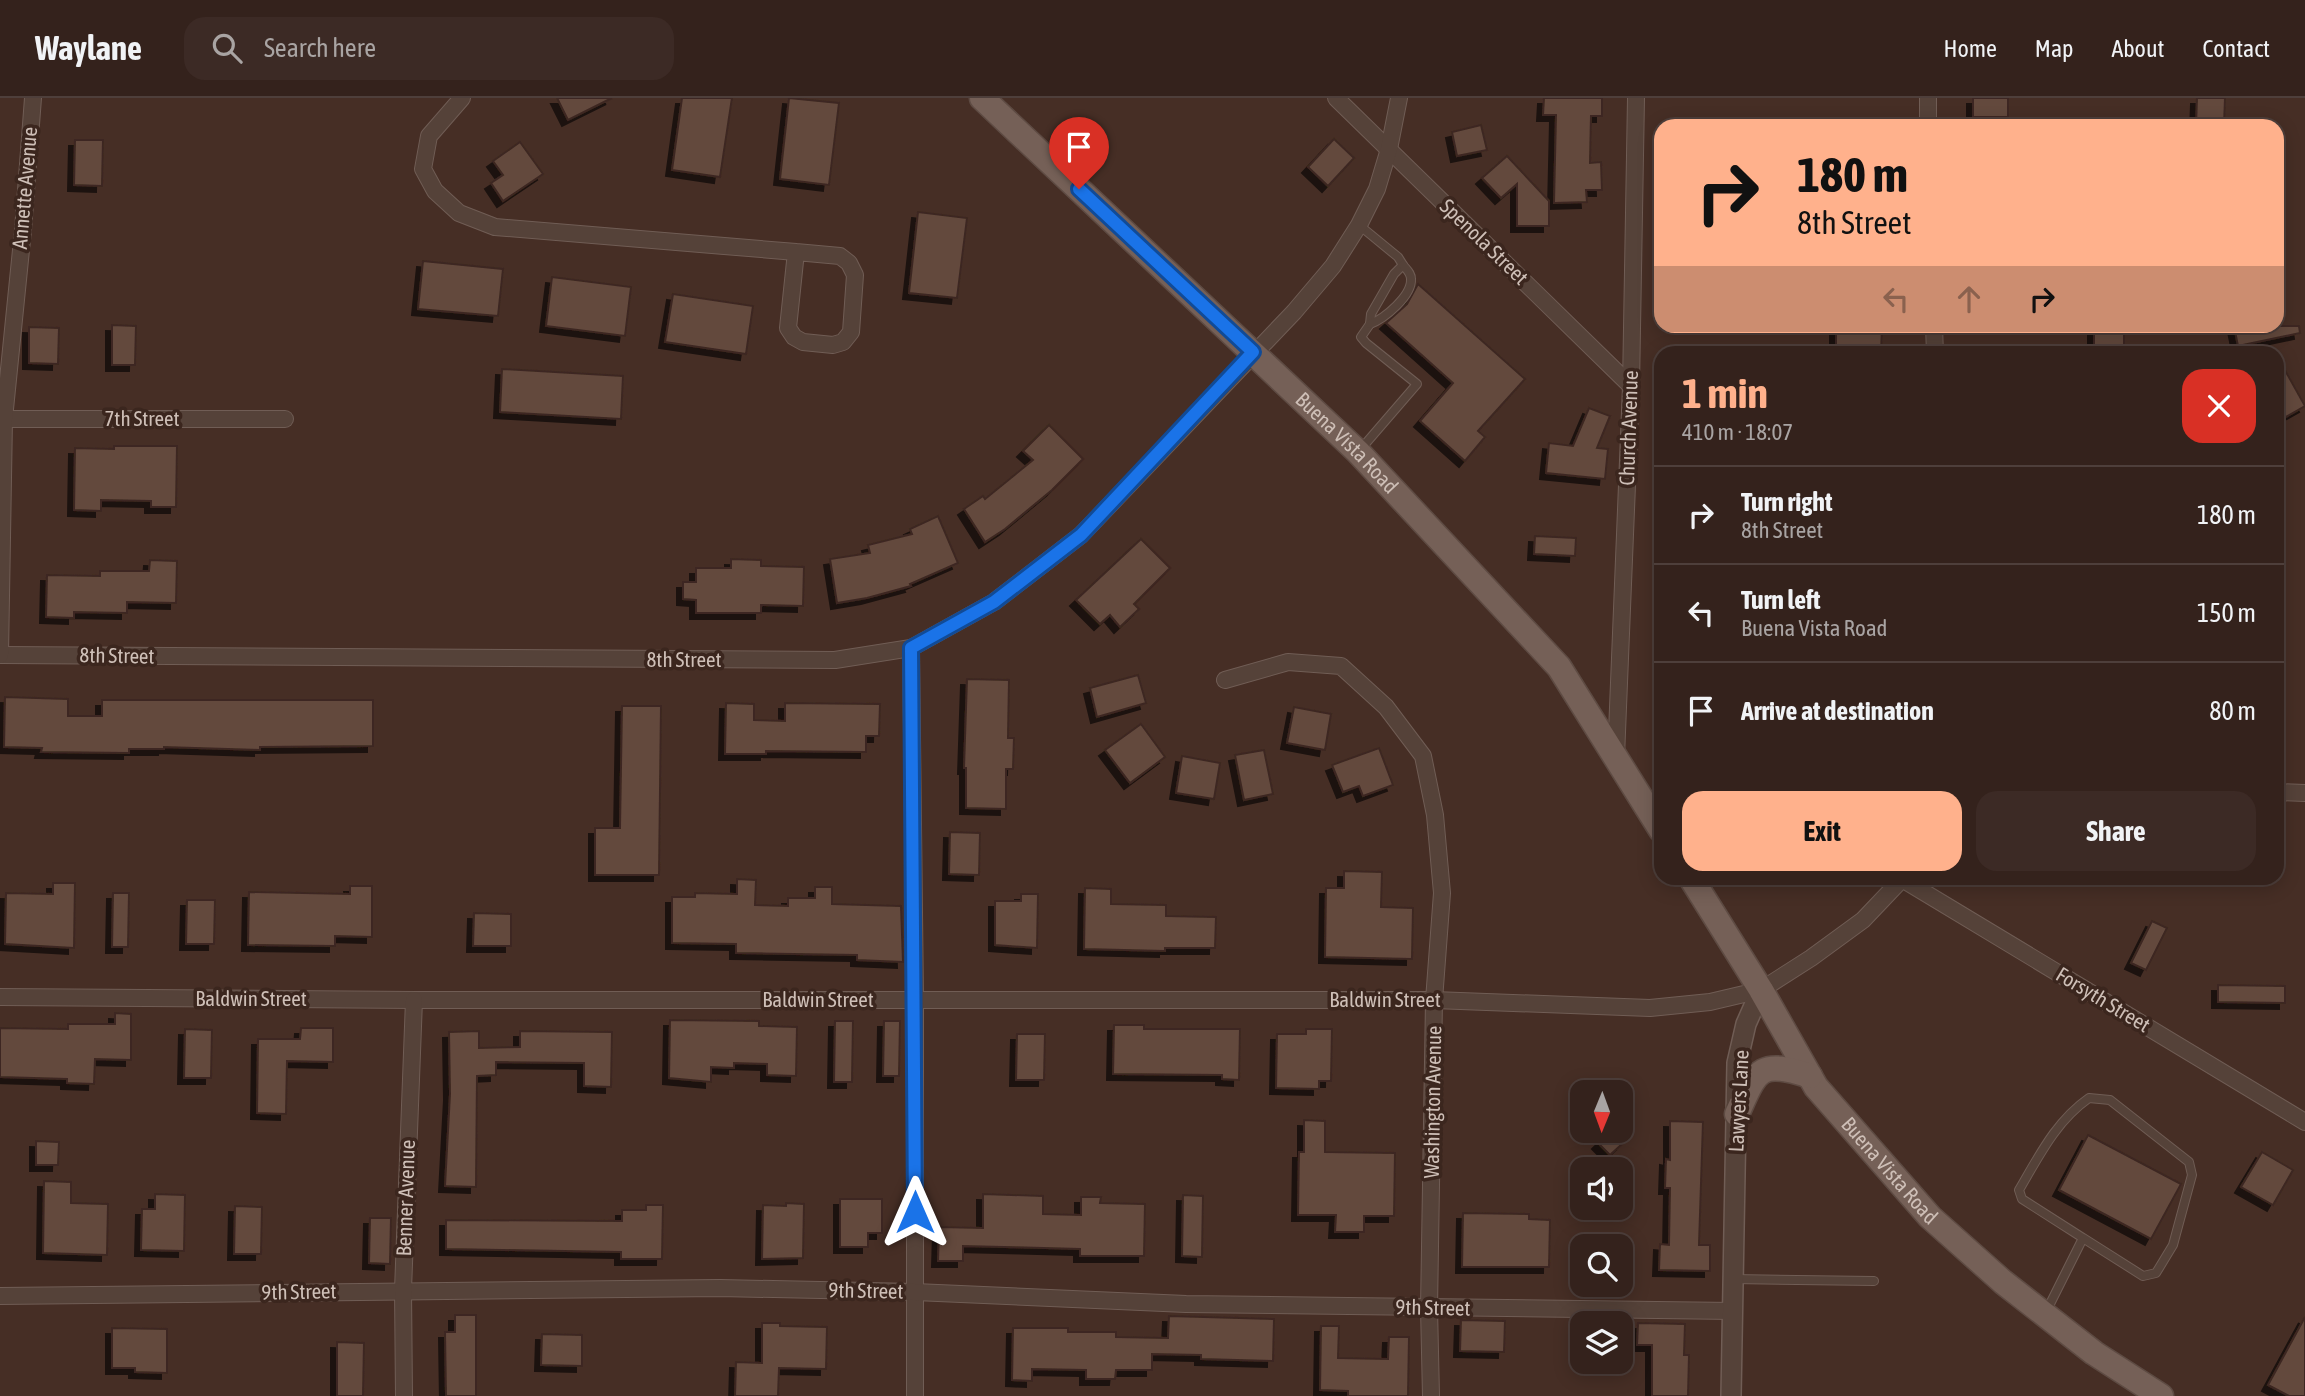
<!DOCTYPE html>
<html lang="en">
<head>
<meta charset="utf-8">
<style>
	body { margin:0; font-family:"Asap Condensed",sans-serif; background:#3c2a25; color:#f1f3f6; height:100vh; display:flex; flex-direction:column; font-size:26px; white-space:nowrap }
	* { box-sizing:border-box; margin:0 }
	p { font-size:23px; color:#a9a4a3 }
	.icon { flex:none; width:38px; height:38px; fill:none; stroke:currentColor; stroke-width:2; stroke-linecap:round; stroke-linejoin:round }
	.map { position:relative; flex:1; overflow:hidden }
	.drawer { position:absolute; left:1654px; top:248px; width:630px; height:539px; display:flex; flex-direction:column; background:#34221c; border-radius:21px; box-shadow:0 4px 18px #0003,0 0 0 2px #4e3f3b }
	.drawer>* { flex:none }
	.guide { position:absolute; left:1654px; top:21px; width:630px; height:214px; border-radius:21px; box-shadow:0 4px 18px #0003,0 0 0 2px #4e3f3b; background:#ffb18c; color:#111; overflow:hidden }
	.needle { width:46px; rotate:181deg }
	.controls { position:absolute; left:1570px; top:982px; display:grid; gap:14px }
	.controls a { display:grid; place-items:center; width:63px; height:63px; border-radius:14px; background:#34221c; box-shadow:0 4px 18px #0003,0 0 0 2px #4e3f3b; font-size:35px }
	.pin { position:absolute; display:grid; place-items:center; width:60px; height:60px; color:#fff; margin:-72px -30px; border-radius:50% 50% 50% 0; rotate:-45deg; box-shadow:0 0 7px #0007 }
	.pin .icon { rotate:45deg }
	.me { position:absolute; width:77px; margin:-38px; rotate:0deg; stroke-linejoin:round; filter:drop-shadow(0 0 5px #0008) }
	.turn { display:flex; align-items:center; gap:24px; height:147px; padding:0 28px; font-size:32px }
	.turn .icon { width:91px; height:91px; stroke-width:2.5 }
	.turn b { display:block; font-size:49px; line-height:60px }
	.lanes { display:flex; align-items:center; height:66px; padding:0 28px; background:#0003; justify-content:center; gap:35px; direction:ltr }
	.lanes .off { opacity:.35 }
	.round { display:grid; place-items:center; flex:none; width:74px; height:74px; border-radius:21px; background:#3c2a25 }
	.headline { display:flex; align-items:center; justify-content:space-between; height:119px; padding:0 28px }
	h1 { font-size:42px; font-weight:700; line-height:52px; color:#ffb18c }
	.button { display:flex; gap:14px; margin-top:auto; padding:14px 28px }
	.button a { flex:1; height:80px; border-radius:21px; background:#ffb18c; color:#111; font-size:28px; font-weight:700; line-height:80px; text-align:center }
	.button a+a { background:#3c2a25; color:#f1f3f6 }
	ul { padding:0; list-style:none }
	li { display:flex; align-items:center; gap:21px; height:98px; padding:0 28px; border-top:2px solid #4e3f3b }
	li div { flex:1 }
	li b { display:block; font-size:26px }
	li em { font-style:normal }
	header { display:flex; align-items:center; gap:42px; box-sizing:border-box; height:98px; padding:0 35px; background:#34221c; border-bottom:2px solid #4e3f3b }
	header strong { font-size:33px }
	nav { display:flex; gap:38px; margin-inline-start:auto; font-size:24px }
	.search { width:490px; height:63px; background:#3c2a25; display:flex; align-items:center; gap:18px; box-sizing:border-box; padding:0 24px; border-radius:21px; color:#a9a4a3; font-size:26px }
	.map>svg:first-child { display:block }
</style>
</head>
<body>
<header>
<strong>Waylane</strong>
<div class="search"><svg class="icon" aria-label="search" viewBox="0 0 24 24"><circle cx="10" cy="10" r="6"/><path d="M15 15l6 6"/></svg>Search here</div>
<nav><a>Home</a><a>Map</a><a>About</a><a>Contact</a></nav>
</header>
<div class="map">
<svg width="2305" height="1298" viewBox="0 0 2305 1298">
	<defs>
		<filter id="shadow"><feDropShadow dx="-6" dy="6" stdDeviation="0" flood-color="#0009"/></filter>
	</defs>
	<rect width="100%" height="100%" fill="#462e25"/>
	<!-- building -->
	<g fill="#63493e" stroke="#3d2820" stroke-width="2" filter="url(#shadow)">
		<path d="M557,0h55l-44,22z"/>
		<path d="M682,0h50l-12,79 -48,-7z"/>
		<path d="M789,0l50,5 -10,82 -49,-6z"/>
		<path d="M1544,0h58v18h-11l-1,47 11,-1 1,28h-16l1,12 -33,1 2,-88h-13z"/>
		<rect x="1973" y="0" width="35" height="19"/>
		<path d="M2197,0h28l-1,28h-28z"/>
		<path d="M1481,27l6,25 -30,6 -5,-24z"/>
		<path d="M1334,41l20,19 -26,28 -20,-19z"/>
		<path d="M75,42h28l-1,46 -28,-1z"/>
		<path d="M520,44l23,32 -40,27 -12,-18 12,-8 -10,-14z"/>
		<path d="M1507,58l42,45v25h-32v-42l-16,14 -19,-20z"/>
		<path d="M918,114l49,6 -10,80 -48,-5z"/>
		<path d="M423,163l80,8 -5,47 -80,-7z"/>
		<path d="M552,179l79,10 -6,49 -79,-10z"/>
		<path d="M1418,186l107,95 -47,52 7,6 -20,24 -45,-40 33,-38 -67,-60 21,-19z"/>
		<path d="M673,196l80,12 -7,48 -81,-12z"/>
		<path d="M112,227l24,1 -1,39h-23z"/>
		<path d="M1836,228h46l-1,28h-45z"/>
		<path d="M2234,228h65l1,7 -62,13z"/>
		<path d="M29,229l30,1 -1,36 -29,-1z"/>
		<path d="M2094,229l30,1v26h-30z"/>
		<path d="M2277,258l28,50 -28,16z"/>
		<path d="M502,271l121,7 -2,43 -121,-7z"/>
		<path d="M1589,310l21,8 -13,32 11,1 -3,30 -59,-6 3,-30 24,3z"/>
		<path d="M1049,327l34,34 -31,31 -47,39 -20,13 -21,-33 19,-13 2,3 48,-39 -10,-9z"/>
		<path d="M114,348h63l-1,61h-25v-6l-50,-1v11l-27,-1 1,-62 39,1z"/>
		<path d="M938,418l20,47 -48,21 1,2 -44,12 -30,5 -7,-44 40,-6 -2,-8 44,-11 -2,-5z"/>
		<path d="M1535,438l41,2 -1,18 -41,-2z"/>
		<path d="M1141,441l29,29 -36,36 5,5 -19,18 -10,-12 -10,9 -24,-24z"/>
		<path d="M731,461l30,1v6l43,1 -1,39 -42,-1v8h-65v-13l-13,-1v-17h13v-14h35z"/>
		<path d="M150,462l27,1 -1,42 -49,-1v11l-53,-1v6l-28,-1 1,-42 53,1v-5h49z"/>
		<path d="M1138,577l8,28 -49,14 -7,-29z"/>
		<path d="M967,581l42,1 -1,58h6l-1,31h-7v40l-40,-1v-40h-2z"/>
		<path d="M5,599l63,2v17h34v-16h271v46l-113,1v3l-96,-3v2h-35v4l-88,-1 1,-4 -38,-1z"/>
		<path d="M726,605l28,1v16l31,1v-18l95,1 -1,32h-13v16l-100,-1v3h-41z"/>
		<path d="M622,608h39l-2,169h-64v-47h25z"/>
		<path d="M1294,609l37,7 -6,36 -38,-7z"/>
		<path d="M1141,626l24,33 -35,26 -25,-33z"/>
		<path d="M1379,650l14,37 -30,11 -4,-10 -16,6 -11,-27z"/>
		<path d="M1264,652l9,44 -29,6 -9,-45z"/>
		<path d="M1182,658l38,7 -6,36 -38,-6z"/>
		<path d="M950,734l30,1 -1,42 -30,-1z"/>
		<path d="M1344,773l38,1 -1,35 32,1 -1,51 -87,-2 1,-69h18z"/>
		<path d="M737,781l19,1 -1,25 33,1v-8h27v-11h17v17l69,2 2,56 -46,-2v-5l-121,-2v-9l-64,-1v-46h23v-4l42,1z"/>
		<path d="M53,785h22l-1,65 -69,-4 1,-51 47,1z"/>
		<path d="M350,788h22v51l-37,-1v10l-87,-1 1,-53 101,2z"/>
		<path d="M1085,790l26,1v15l55,1v11l50,1 -1,31h-50v3l-81,-2z"/>
		<path d="M113,795h16l-1,54h-16z"/>
		<path d="M1021,796h17l-1,54 -42,-3v-44h26z"/>
		<path d="M187,802h28l-1,44h-28z"/>
		<path d="M474,815l37,1v32h-38z"/>
		<path d="M2152,823l15,7 -21,42 -15,-7z"/>
		<path d="M2218,887l67,1v17l-67,-1z"/>
		<path d="M115,915l16,1v46l-36,-1 -1,25 -27,-1v-4l-67,-2v-49l68,1v-5h47z"/>
		<path d="M670,922l89,1v5l38,1 -1,49 -29,-1v-11l-33,-1v5l-23,-1v15l-42,-4z"/>
		<path d="M835,923h18l-1,61h-18z"/>
		<path d="M884,923h16l-1,55h-16z"/>
		<path d="M1114,927h30v4h96l-1,51 -17,-1v-4l-109,-1z"/>
		<path d="M301,930h32v34l-46,-1 -1,53 -29,-1 1,-74h42z"/>
		<path d="M185,931l27,1 -1,48h-27z"/>
		<path d="M1306,931h26l-1,52h-12v8l-43,-1 1,-54h29z"/>
		<path d="M479,933v17l41,-1v-16l92,1 -1,55 -27,-1v-23l-88,-1v13l-19,1 -1,111 -31,-1 5,-92 -1,-62z"/>
		<path d="M1017,936h28l-1,46h-28z"/>
		<path d="M1304,1022l21,1v31l70,1 -1,63h-30v16h-29l1,-17h-38l1,-63h5z"/>
		<path d="M1670,1023l33,1 -4,123h11v26l-51,-1 1,-26 9,1 1,-57h-5l1,-29 4,1z"/>
		<path d="M1610,1034l12,12 -12,11 -12,-12z"/>
		<path d="M2088,1037l93,49 -30,55 -92,-49z"/>
		<path d="M36,1043l23,1 -1,23h-22z"/>
		<path d="M2262,1054l31,18 -20,35 -32,-18z"/>
		<path d="M44,1083l27,1v21l37,1 -1,51 -64,-2z"/>
		<path d="M155,1096l30,1 -1,56 -43,-1 1,-41h13z"/>
		<path d="M983,1096l60,2v18l38,1v-18h20l-1,6 45,1 -1,52h-64v-7l-117,-3v15h-25l1,-34 44,1z"/>
		<path d="M1183,1097l20,1 -1,61 -20,-1z"/>
		<path d="M840,1101h42v34h-14v14h-28z"/>
		<path d="M786,1105l18,1 -1,54 -41,1 1,-54 23,1z"/>
		<path d="M646,1107h17l-1,54h-41v-7l-175,-3v-29l176,1v-11h24z"/>
		<path d="M235,1108l27,1 -1,47h-27z"/>
		<path d="M1463,1115l66,1v5l21,1 -1,47h-87z"/>
		<path d="M370,1120h21l-1,46 -21,-1z"/>
		<path d="M455,1217h21v81h-30l-1,-64h10z"/>
		<path d="M1169,1218l105,3 -1,42 -72,-2v-4l-49,-1v16h-36l-1,9h-29v-9l-54,-1v12l-20,-1 1,-52h55v4h48v5l52,1z"/>
		<path d="M2305,1219v79h-16l-21,-11z"/>
		<path d="M1461,1222l44,1 -1,31 -44,-1z"/>
		<path d="M762,1225h18v3l47,1 -1,42 -47,-1 -1,28h-43l1,-34 26,1z"/>
		<path d="M1638,1225l47,1 -1,31h5l-1,41h-36v-51h-15z"/>
		<path d="M1321,1228h18l-1,32 50,1 1,-22h20l-1,59h-60v-5l-28,-1z"/>
		<path d="M112,1230l55,1v44l-32,-1v-4h-23z"/>
		<path d="M542,1236l40,1v31l-41,-1z"/>
		<path d="M337,1244l27,1 -1,53h-26z"/>
	</g>
	<g fill="none" stroke-linecap="round" stroke-linejoin="round">
		<!-- service casing -->
		<g stroke="#705d55" stroke-width="10">
			<g id="service">
				<path d="M1359,127l39,32 5,8 -9,9 -23,40 -1,10 -9,13 5,6 51,41 -57,66"/>
				<path d="M1370,226c14,-5 42,-28 41,-45 0,-6 -4,-9 -8,-14"/>
				<path d="M1733,1181l141,2"/>
				<path d="M2046,1214l37,-74 -61,-39 -3,-9c20,-34 37,-69 70,-92l21,2 79,62 3,13 -19,70 -17,28 -13,3 -60,-38"/>
			</g>
		</g>
		<!-- minor casing -->
		<g stroke="#705d55" stroke-width="18">
			<g id="minor">
				<path d="M462,0l-33,38 -6,33 12,22 24,22 36,14 301,25 44,4 9,7 6,12 -4,57 -8,10 -10,3 -30,-3 -9,-5 -6,-9 8,-76"/>
				<path d="M1336,0l295,288"/>
				<path d="M1928,0v28"/>
				<path d="M1934,228l1,28"/>
				<path d="M0,321h285"/>
				<path d="M911,550l4,352v396"/>
				<path d="M0,557l835,5 76,-12 83,-46 87,-67 213,-223 39,-46 26,-41 18,-36 12,-40 10,-51"/>
				<path d="M0,557l4,-236 19,-189 10,-132"/>
				<path d="M1225,582l63,-18 53,4 45,41 37,49 12,59 7,78 -8,107 -5,308 2,88"/>
				<path d="M1616,659l15,-371 5,-288"/>
				<path d="M2277,694l28,1"/>
				<path d="M0,899l414,3h1020l216,8 60,-6 51,-12 50,-32 52,-38 39,-41 403,243"/>
				<path d="M0,1198l720,-8 195,4 271,12 547,7"/>
				<path d="M404,1298l-1,-106 11,-290"/>
			</g>
		</g>
		<!-- tertiary casing -->
		<g stroke="#705d55" stroke-width="22">
			<path id="tertiary" d="M1731,1298l6,-333 9,-39 15,-34"/>
		</g>
		<!-- primary casing -->
		<g stroke="#5e4b43" stroke-width="27">
			<g id="primary">
				<path id="s1" d="M982,0l376,354 201,215 102,163"/>
				<path id="s2" d="M1691,780l70,112 55,97 114,130 73,65 91,71 67,43"/>
				<path d="M1737,1016c20,-44 21,-55 73,-38"/>
			</g>
		</g>
		<!-- service -->
		<use href="#service" stroke="#554239" stroke-width="8"/>
		<!-- minor -->
		<use href="#minor" stroke="#554239" stroke-width="16"/>
		<!-- tertiary -->
		<use href="#tertiary" stroke="#554239" stroke-width="19"/>
		<!-- primary -->
		<use href="#primary" stroke="#756057" stroke-width="24"/>
	</g>
	<g fill="none" stroke-linecap="round" stroke-linejoin="round">
		<!-- route casing -->
		<g stroke="#114b97" stroke-width="18">
			<path id="route" d="M915,1114l-4,-564 83,-46 87,-67 172,-183 -174,-163"/>
		</g>
		<!-- route -->
		<use href="#route" stroke="#1a73e8" stroke-width="12"/>
	</g>
	<g text-anchor="middle" stroke-width="7" stroke-linejoin="round" paint-order="stroke">
		<!-- street labels -->
		<g font-size="21" fill="#cebfb7" stroke="#3b261e">
			<text transform="translate(25 90) rotate(-85)" y="7">Annette Avenue</text>
			<text transform="translate(1484 144) rotate(44)" y="7">Spenola Street</text>
			<text x="142" y="328">7th Street</text>
			<text transform="translate(1629 330) rotate(-88)" y="7">Church Avenue</text>
			<text dy="7" stroke="none"><textPath href="#s1" startOffset="502">Buena Vista Road</textPath></text>
			<text transform="translate(117 558) rotate(1)" y="7">8th Street</text>
			<text x="684" y="569">8th Street</text>
			<text x="251" y="908">Baldwin Street</text>
			<text x="818" y="909">Baldwin Street</text>
			<text x="1385" y="909">Baldwin Street</text>
			<text transform="translate(2103 902) rotate(31)" y="7">Forsyth Street</text>
			<text transform="translate(1739 1003) rotate(-87)" y="7">Lawyers Lane</text>
			<text transform="translate(1433 1004) rotate(-89)" y="7">Washington Avenue</text>
			<text dy="7" stroke="none"><textPath href="#s2" startOffset="355">Buena Vista Road</textPath></text>
			<text transform="translate(406 1100) rotate(-88)" y="7">Benner Avenue</text>
			<text transform="translate(866 1193) rotate(1)" y="7">9th Street</text>
			<text transform="translate(299 1194) rotate(-1)" y="7">9th Street</text>
			<text transform="translate(1433 1210) rotate(1)" y="7">9th Street</text>
		</g>
	</g>
</svg>
<div class="controls">
<a><svg class="needle" viewBox="-14 -14 28 28"><path d="M0-13l5 13h-10z" fill="#e53935"/><path d="M0 13l5-13h-10z" fill="#a9a4a3"/></svg></a>
<a><svg class="icon" aria-label="sound" viewBox="0 0 24 24"><path d="M4 9h4l5-4v14l-5-4H4zM17 9q2 3 0 6"/></svg></a>
<a><svg class="icon" aria-label="search" viewBox="0 0 24 24"><circle cx="10" cy="10" r="6"/><path d="M15 15l6 6"/></svg></a>
<a><svg class="icon" aria-label="layers" viewBox="0 0 24 24"><path d="M12 4l9 5-9 5-9-5zM3 14l9 5 9-5"/></svg></a>
</div>
<div class="pin" style="left:1079px;top:91px;background:#d93025"><svg class="icon" aria-label="arrive" viewBox="0 0 24 24"><path d="M6 21V4h12l-3 4 3 4H6"/></svg></div>
<svg class="me" style="left:915px;top:1114px" viewBox="-20 -20 40 40"><path d="M0-17L14 15 0 8-14 15z" fill="#1a73e8" stroke="#fff" stroke-width="4"/></svg>
<div class="guide">
<div class="turn"><svg class="icon" aria-label="right" viewBox="0 0 24 24"><path d="M7 20v-9h11M14 6l5 5-5 5"/></svg><div><b>180 m</b>8th Street</div></div>
<div class="lanes"><svg class="icon off" aria-label="left" viewBox="0 0 24 24"><path d="M17 20v-9H6M10 6l-5 5 5 5"/></svg><svg class="icon off" aria-label="ahead" viewBox="0 0 24 24"><path d="M12 20V5M6 11l6-6 6 6"/></svg><svg class="icon" aria-label="right" viewBox="0 0 24 24"><path d="M7 20v-9h11M14 6l5 5-5 5"/></svg></div>
</div>
<section class="drawer">
<div class="headline"><div><h1>1 min</h1><p>410 m · 18:07</p></div><a class="round" style="background:#d93025;color:#fff"><svg class="icon" aria-label="close" viewBox="0 0 24 24"><path d="M6 6l12 12M18 6L6 18"/></svg></a></div>
<ul>
<li><svg class="icon" aria-label="right" viewBox="0 0 24 24"><path d="M7 20v-9h11M14 6l5 5-5 5"/></svg><div><b>Turn right</b><p>8th Street</p></div><em>180 m</em></li>
<li><svg class="icon" aria-label="left" viewBox="0 0 24 24"><path d="M17 20v-9H6M10 6l-5 5 5 5"/></svg><div><b>Turn left</b><p>Buena Vista Road</p></div><em>150 m</em></li>
<li><svg class="icon" aria-label="arrive" viewBox="0 0 24 24"><path d="M6 21V4h12l-3 4 3 4H6"/></svg><div><b>Arrive at destination</b></div><em>80 m</em></li>
</ul>
<div class="button"><a>Exit</a><a>Share</a></div>
</section>
</div>
</body>
</html>
